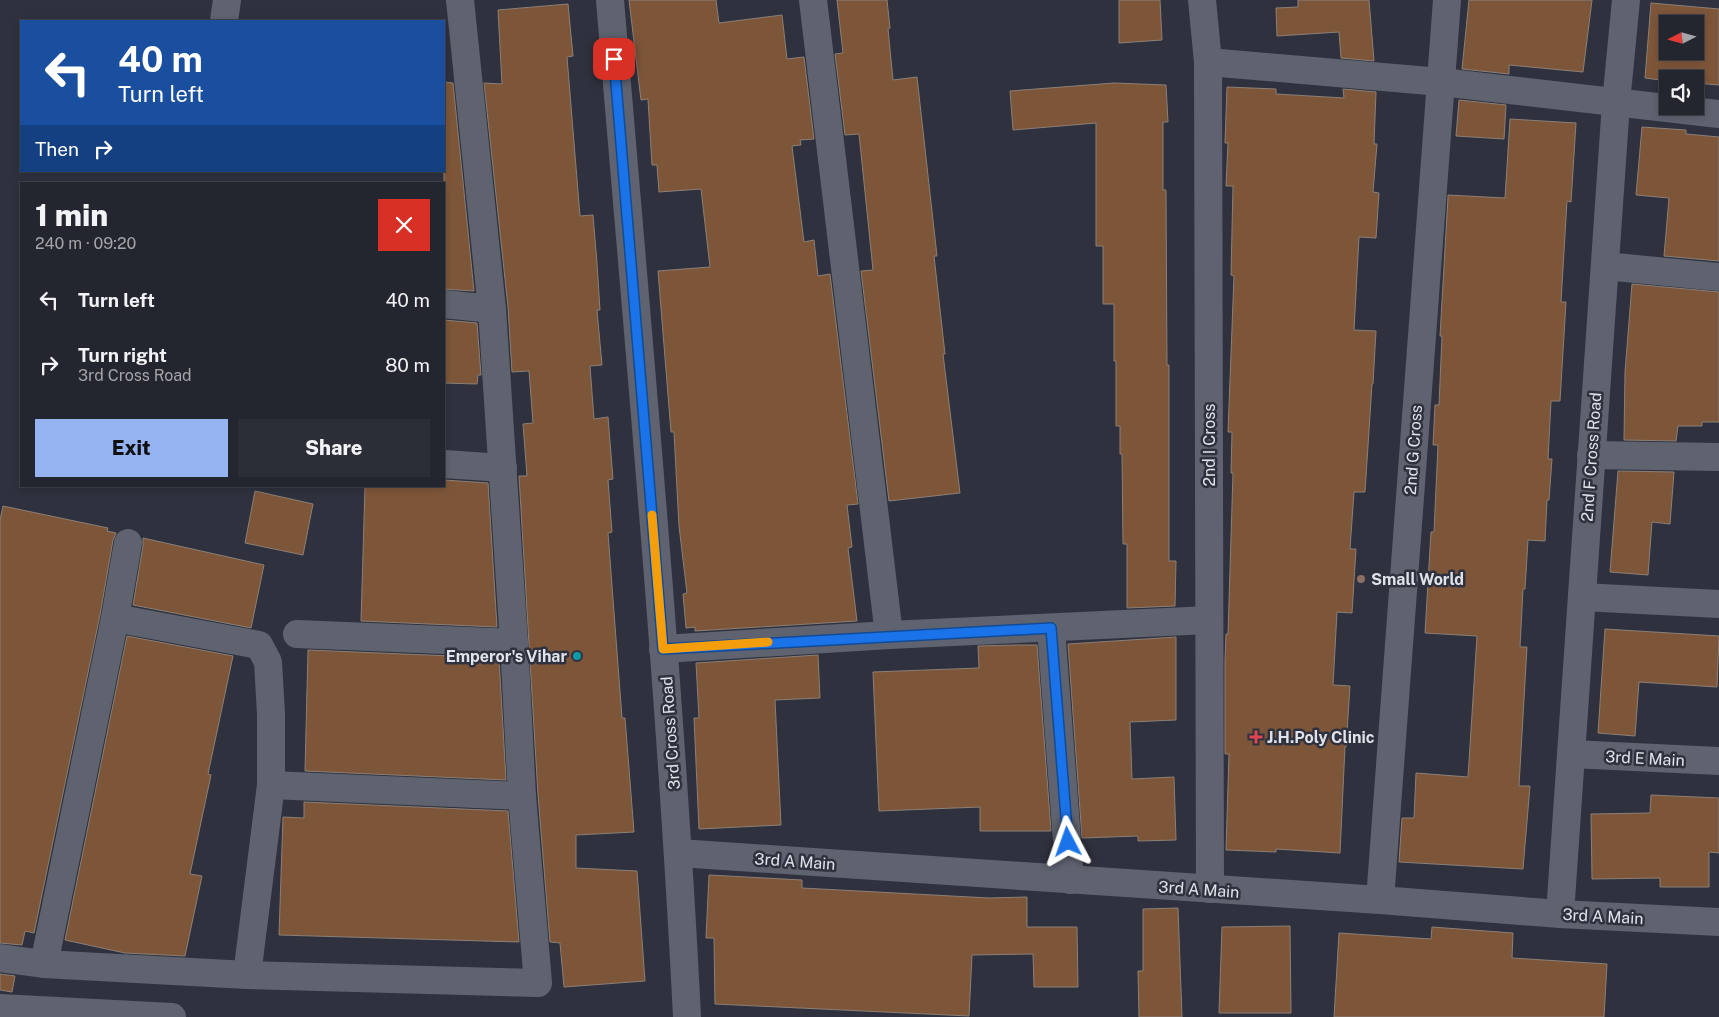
<!DOCTYPE html>
<html lang="en">
<head>
<meta charset="utf-8">
<style>
	body { margin:0; font-family:"Public Sans",sans-serif; background:#2b2e36; color:#f1f3f6; height:100vh; display:flex; flex-direction:column; font-size:19px; white-space:nowrap }
	* { box-sizing:border-box; margin:0 }
	p { font-size:16px; color:#a3a5aa }
	.icon { flex:none; width:28px; height:28px; fill:none; stroke:currentColor; stroke-width:2; stroke-linecap:round; stroke-linejoin:round }
	.map { position:relative; flex:1; overflow:hidden }
	.sheet { position:absolute; left:20px; top:182px; width:425px; height:305px; display:flex; flex-direction:column; background:#23262e; border-radius:0px; box-shadow:0 2px 8px #0003,0 0 0 1px #40434a }
	.sheet>* { flex:none }
	.hud { position:absolute; left:20px; top:20px; width:425px; height:152px; border-radius:0px; box-shadow:0 2px 8px #0003,0 0 0 1px #40434a; background:#1a4fa0; color:#fff; overflow:hidden }
	.needle { width:32px; rotate:264deg }
	.tools { position:absolute; left:1659px; top:15px; display:grid; gap:10px }
	.tools a { display:grid; place-items:center; width:45px; height:45px; border-radius:0px; background:#23262e; box-shadow:0 2px 8px #0003,0 0 0 1px #40434a; font-size:25px }
	.pin { position:absolute; display:grid; place-items:center; width:42px; height:42px; color:#fff; margin:-21px; border-radius:10px; box-shadow:0 2px 8px #0006 }
	.me { position:absolute; width:55px; margin:-28px; rotate:356deg; stroke-linejoin:round; filter:drop-shadow(0 0 4px #0008) }
	.turn { display:flex; align-items:center; gap:18px; height:105px; padding:0 15px; font-size:22px }
	.turn .icon { width:65px; height:65px; stroke-width:2.5 }
	.turn b { display:block; font-size:35px; line-height:42px }
	.then { display:flex; align-items:center; height:48px; padding:0 15px; background:#0003; gap:10px; font-size:19px }
	.round { display:grid; place-items:center; flex:none; width:52px; height:52px; border-radius:0px; background:#2b2e36 }
	.overview { display:flex; align-items:center; justify-content:space-between; height:85px; padding:0 15px }
	h1 { font-size:30px; font-weight:800; line-height:38px }
	.primary-button { display:flex; gap:10px; margin-top:auto; padding:10px 15px }
	.primary-button a { flex:1; height:58px; border-radius:0px; background:#95b2f1; color:#111; font-size:20px; font-weight:800; line-height:58px; text-align:center }
	.primary-button a+a { background:#2b2e36; color:#f1f3f6 }
	ul { padding:0; list-style:none }
	li { display:flex; align-items:center; gap:15px; height:65px; padding:0 15px }
	li div { flex:1 }
	li b { display:block; font-size:19px }
	li em { font-style:normal }
	.map>svg:first-child { display:block }
</style>
</head>
<body>
<div class="map">
<svg width="1719" height="1017" viewBox="0 0 1719 1017">
	<rect width="100%" height="100%" fill="#2f323e"/>
	<!-- building -->
	<g fill="#7d563a" stroke="#8c7f76" fill-rule="evenodd">
		<path d="M629,0h87l3,23 63,-8 5,44 17,-2 10,82 -14,1 1,5 -9,1 12,96 10,-2 4,36 12,-2 28,230 -11,1 5,42 -4,1 9,73 -162,10v-4l-9,1 -3,-34 4,-1 -8,-67 -5,-94h-3l-13,-161 52,-4 -9,-78 -42,3 -2,-27h-5l-4,-66 -7,1z"/>
		<path d="M837,0h50l3,28 -2,1 5,51 24,-3 20,179h-3l11,98h-2l17,139 -71,8 -28,-230 12,-1 -14,-136 -14,1 -10,-81 8,-1z"/>
		<path d="M1119,0h41l2,40 -43,3z"/>
		<path d="M1298,0h71l5,61 -33,-3 -2,-26 -62,4 -1,-28 22,-1z"/>
		<path d="M1469,0h123l-9,72 -74,-7v9l-47,-5z"/>
		<path d="M1651,3l68,6v76l-24,-2v-4h-27v2l-23,-3zM1668,24h27v27h-27z"/>
		<path d="M568,4l5,52 -6,1 13,159 13,-1 4,48 3,47h-3l5,55 -12,1 4,53 14,-2 5,62 -5,1 4,52 -4,1 14,185h3l9,114 -58,3v33l61,3 8,110 -81,6 -4,-44 -10,-1 -12,-147 -19,-319h8l-4,-52 10,-1 -4,-52 -17,1 -4,-65 -24,-224 18,1 -4,-74z"/>
		<path d="M444,82l9,1 21,208 -30,-2z"/>
		<path d="M1114,83l52,2 2,37h-5v68h3l1,175h2v196h7l-1,45 -48,2v-64h-4l-1,-90h-2v-28h-4v-65h-2v-57h-11v-58h-7v-123l-83,7 -3,-39z"/>
		<path d="M1227,87l49,2v5l68,4 -1,-9 33,3 -2,52h3l-4,48 6,1 -3,45 -17,-1 -5,93 22,1 -3,53h-1l-7,108h-11l-4,57h6l-4,64 -15,-1 -4,73 17,1 -4,61h-1l-5,106 -64,-4v3l-50,-2 3,-96h-4v-94l1,-26h2l5,-161h-2l1,-41h-4l6,-156 -3,-1 2,-89h-7l2,-43h-3z"/>
		<path d="M1459,100l47,5 -2,34 -48,-3z"/>
		<path d="M1510,119l66,4 -5,79 -4,-1 -6,101h5l-6,99h-9l-3,58h4l-3,41h-2l-2,41 -17,-1 -3,49h-2l-3,58h7l-8,139h11l-7,83 -124,-7 3,-44h12l2,-45 52,4 9,-141 -52,-3 6,-101h3l4,-87h-5l2,-40h4l3,-69h-2l8,-139v-2l57,3z"/>
		<path d="M1642,127l44,3v4l33,3v124l-55,-5 5,-58 -33,-3z"/>
		<path d="M1632,284l87,8v130h-17v4h-24l-2,15 -52,-1 1,-68z"/>
		<path d="M444,320l33,3 4,52h-3l-1,9 -33,-1z"/>
		<path d="M1618,471l56,1 -4,52 -18,-2 -4,53 -38,-3z"/>
		<path d="M444,480l44,3 9,144 -136,-6 4,-135h79z"/>
		<path d="M255,491l58,13 -10,51 -58,-12z"/>
		<path d="M3,506l105,22 -1,3 9,2 -3,7 -13,75 -66,318 -9,-2 -3,14 -22,-2v-423z"/>
		<path d="M143,538l121,27 -13,63 -118,-23 10,-59z"/>
		<path d="M1605,629l114,7 -2,51 -78,-5 -4,54 -37,-3z"/>
		<path d="M127,636l106,20 -25,118 3,1 -21,99 12,2 -17,80 -60,-3 -60,-13z"/>
		<path d="M1176,637v83l-46,2 2,57 42,-2 2,63 -38,1v-5l-56,2 -14,-194z"/>
		<path d="M1016,645h21l14,186h-71v-24l-101,4 -6,-139 106,-4 -1,-22z"/>
		<path d="M308,650l191,8 7,122 -201,-9z"/>
		<path d="M818,655l2,43 -45,2 6,125 -82,4 -5,-111h5l-3,-55z"/>
		<path d="M1651,795l68,3v55l-10,-1v35h-49v-9l-68,1 -1,-65 59,-1z"/>
		<path d="M304,802l204,9 11,131 -240,-7 4,-118 21,1z"/>
		<path d="M709,875l93,5v8l187,10 38,-1v30h50l1,60h-44l-1,-33 -61,1 -3,61 -254,-12 -1,-66h-8z"/>
		<path d="M1178,908l4,109h-43l-1,-46h5v-62z"/>
		<path d="M1290,926l1,87h-72l3,-86z"/>
		<path d="M1432,927l81,6 -1,25 95,6 -3,53h-270l5,-84 92,6z"/>
		<path d="M0,974l15,2 -3,16 -12,-2z"/>
	</g>
	<g fill="none" stroke-linecap="round" stroke-linejoin="round">
		<!-- street -->
		<g stroke="#5f6370" stroke-width="28">
			<path d="M610,0c28,339 60,677 77,1017"/>
			<path d="M813,0l76,635"/>
			<path d="M1202,0l6,62 2,827"/>
			<path d="M224,21l3,-21"/>
			<path d="M1208,62l233,20 278,32"/>
			<path d="M1605,266l114,11"/>
			<path d="M444,304l48,5"/>
			<path d="M1591,455l128,2"/>
			<path d="M444,464l59,4"/>
			<path d="M1582,597l137,7"/>
			<path d="M115,618l144,27 9,17 3,52v71l-24,190"/>
			<path d="M1051,628l19,252"/>
			<path d="M297,634l217,9"/>
			<path d="M663,649l226,-14 320,-15"/>
			<path d="M1571,754l148,7"/>
			<path d="M271,785l251,11"/>
			<path d="M679,853l701,47 180,14 159,8"/>
			<path d="M1380,900l67,-900"/>
			<path d="M1560,914l56,-811 10,-103"/>
			<path d="M0,958l44,6 203,11 291,8 -16,-187 -8,-153 -22,-334 -32,-309"/>
			<path d="M44,964l71,-346 13,-75"/>
			<path d="M0,1008l172,9"/>
		</g>
	</g>
	<g fill="none" stroke-linecap="round" stroke-linejoin="round">
		<!-- route casing -->
		<g stroke="#114b97" stroke-width="12">
			<path id="route" d="M614,59l49,590 388,-21 17,214"/>
		</g>
		<!-- route -->
		<use href="#route" stroke="#1a73e8" stroke-width="9"/>
		<!-- slow -->
		<path stroke="#f59e0b" stroke-width="9" d="M652,515l11,134 105,-7"/>
	</g>
	<!-- markers -->
	<circle fill="#8d6e63" stroke="#2f323e" stroke-width="2" cx="1361" cy="579" r="5"/>
	<circle fill="#0f9aa8" stroke="#2f323e" stroke-width="2" cx="577" cy="656" r="5"/>
	<path fill="#e0444e" stroke="#2f323e" stroke-width="2" d="M1253.5 729.5h5v5h5v5h-5v5h-5v-5h-5v-5h5z"/>
	<g text-anchor="middle" stroke-width="5" stroke-linejoin="round" paint-order="stroke">
		<!-- street labels -->
		<g font-size="16" fill="#e0e3ea" stroke="#2f323e">
			<text transform="translate(1209 445) rotate(-90)" y="6">2nd I Cross</text>
			<text transform="translate(1413 450) rotate(-86)" y="6">2nd G Cross</text>
			<text transform="translate(1591 457) rotate(-86)" y="6">2nd F Cross Road</text>
			<text transform="translate(670 733) rotate(-94)" y="6">3rd Cross Road</text>
			<text transform="translate(1645 758) rotate(3)" y="6">3rd E Main</text>
			<text transform="translate(795 861) rotate(4)" y="6">3rd A Main</text>
			<text transform="translate(1199 889) rotate(4)" y="6">3rd A Main</text>
			<text transform="translate(1603 916) rotate(3)" y="6">3rd A Main</text>
		</g>
		<!-- poi labels -->
		<g font-size="16" font-weight="bold" fill="#e0e3ea" stroke="#2f323e" text-anchor="start">
			<text x="1371" y="585">Small World</text>
			<text x="567" y="662" text-anchor="end">Emperor's Vihar</text>
			<text x="1267" y="743">J.H.Poly Clinic</text>
		</g>
	</g>
</svg>
<div class="tools">
<a><svg class="needle" viewBox="-14 -14 28 28"><path d="M0-13l5 13h-10z" fill="#e53935"/><path d="M0 13l5-13h-10z" fill="#a3a5aa"/></svg></a>
<a><svg class="icon" aria-label="sound" viewBox="0 0 24 24"><path d="M4 9h4l5-4v14l-5-4H4zM17 9q2 3 0 6"/></svg></a>
</div>
<div class="pin" style="left:614px;top:59px;background:#d93025"><svg class="icon" aria-label="arrive" viewBox="0 0 24 24"><path d="M6 21V4h12l-3 4 3 4H6"/></svg></div>
<svg class="me" style="left:1068px;top:842px" viewBox="-20 -20 40 40"><path d="M0-17L14 15 0 8-14 15z" fill="#1a73e8" stroke="#fff" stroke-width="4"/></svg>
<div class="hud">
<div class="turn"><svg class="icon" aria-label="left" viewBox="0 0 24 24"><path d="M17 20v-9H6M10 6l-5 5 5 5"/></svg><div><b>40 m</b>Turn left</div></div>
<div class="then">Then<svg class="icon" aria-label="right" viewBox="0 0 24 24"><path d="M7 20v-9h11M14 6l5 5-5 5"/></svg></div>
</div>
<section class="sheet">
<div class="overview"><div><h1>1 min</h1><p>240 m · 09:20</p></div><a class="round" style="background:#d93025;color:#fff"><svg class="icon" aria-label="close" viewBox="0 0 24 24"><path d="M6 6l12 12M18 6L6 18"/></svg></a></div>
<ul>
<li><svg class="icon" aria-label="left" viewBox="0 0 24 24"><path d="M17 20v-9H6M10 6l-5 5 5 5"/></svg><div><b>Turn left</b></div><em>40 m</em></li>
<li><svg class="icon" aria-label="right" viewBox="0 0 24 24"><path d="M7 20v-9h11M14 6l5 5-5 5"/></svg><div><b>Turn right</b><p>3rd Cross Road</p></div><em>80 m</em></li>
</ul>
<div class="primary-button"><a>Exit</a><a>Share</a></div>
</section>
</div>
</body>
</html>
